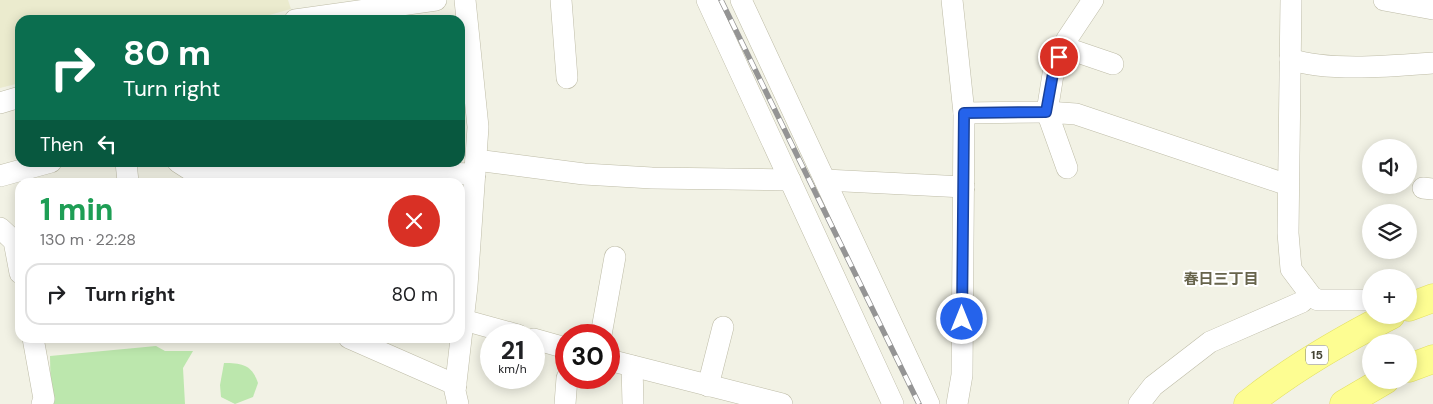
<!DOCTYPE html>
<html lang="en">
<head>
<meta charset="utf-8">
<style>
	body { margin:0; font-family:"DM Sans","Noto Sans JP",sans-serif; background:#f6f6f6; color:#202124; height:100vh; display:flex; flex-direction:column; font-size:19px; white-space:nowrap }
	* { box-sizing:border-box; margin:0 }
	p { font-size:16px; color:#757577 }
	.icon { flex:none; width:28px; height:28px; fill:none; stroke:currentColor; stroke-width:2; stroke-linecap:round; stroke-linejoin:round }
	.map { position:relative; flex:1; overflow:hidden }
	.details { position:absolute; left:15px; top:178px; width:450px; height:165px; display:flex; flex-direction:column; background:#fff; border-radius:15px; box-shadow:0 2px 12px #0003 }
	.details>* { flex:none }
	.banner { position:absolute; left:15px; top:15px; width:450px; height:152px; border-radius:15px; box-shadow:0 2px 12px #0003; background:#0b6e4f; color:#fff; overflow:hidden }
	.buttons { position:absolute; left:1362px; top:139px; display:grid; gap:10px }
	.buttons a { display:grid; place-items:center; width:55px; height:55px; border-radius:50%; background:#fff; box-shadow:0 2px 12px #0003; font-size:25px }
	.speed { position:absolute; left:480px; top:324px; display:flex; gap:10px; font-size:25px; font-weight:700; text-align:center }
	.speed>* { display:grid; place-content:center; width:65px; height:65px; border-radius:50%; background:#fff; box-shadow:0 2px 12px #0003; line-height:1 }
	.speed small { font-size:12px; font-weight:400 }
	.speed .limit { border:8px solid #d22; background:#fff; color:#111 }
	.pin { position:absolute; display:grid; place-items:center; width:42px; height:42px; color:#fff; margin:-21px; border:2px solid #fff; border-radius:50%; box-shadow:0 1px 5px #0007 }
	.me { position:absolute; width:55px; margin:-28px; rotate:0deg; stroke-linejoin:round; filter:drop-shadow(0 0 4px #0008) }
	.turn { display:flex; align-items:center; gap:18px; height:105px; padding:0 25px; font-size:22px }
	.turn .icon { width:65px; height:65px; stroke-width:2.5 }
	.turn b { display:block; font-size:35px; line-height:42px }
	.then { display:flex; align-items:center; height:48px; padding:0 25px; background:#0003; gap:10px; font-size:19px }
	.round { display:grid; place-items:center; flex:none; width:52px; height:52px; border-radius:26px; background:#f6f6f6 }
	.head { display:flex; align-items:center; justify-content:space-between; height:85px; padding:0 25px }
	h1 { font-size:30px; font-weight:800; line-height:38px; color:#1e9e55 }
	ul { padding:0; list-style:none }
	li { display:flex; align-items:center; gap:15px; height:62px; margin:0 10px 8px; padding:0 15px; border:2px solid #e0e0e0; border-radius:15px }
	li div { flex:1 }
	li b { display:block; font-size:19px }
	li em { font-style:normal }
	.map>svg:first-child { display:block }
</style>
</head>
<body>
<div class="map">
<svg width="1433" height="404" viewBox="0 0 1433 404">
	<rect width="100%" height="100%" fill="#f2f2e5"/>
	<!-- education -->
	<path fill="#ebebce" d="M0,0h288l3,9 -40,11h-231v63l-20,5z"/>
	<!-- green -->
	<g fill="#bce7ad">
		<path d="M156,346l9,5h28l-10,17 2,36h-134l-1,-48z"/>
		<path d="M224,363c18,0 28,2 34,20l-5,14 -18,7 -14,-7 -1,-12z"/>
	</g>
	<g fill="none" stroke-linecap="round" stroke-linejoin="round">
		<!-- minor casing -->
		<g stroke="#bebca7" stroke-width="22">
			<g id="minor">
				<path d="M561,0l6,78"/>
				<path d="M707,0l186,404"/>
				<path d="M741,0l188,404"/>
				<path d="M952,0l12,113 -2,262 -5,29"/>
				<path d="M1291,0l-3,233 3,36 21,28 6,3h53"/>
				<path d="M1384,0l49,9"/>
				<path d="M295,20l141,-20"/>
				<path d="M1063,47l50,17"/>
				<path d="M1290,59c37,13 103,7 143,4"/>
				<path d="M0,103l20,-6"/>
				<path d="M964,113l83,-1 7,-44 13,-29 26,-39"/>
				<path d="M476,160l108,14 68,4 138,2"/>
				<path d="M126,162l2,20"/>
				<path d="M178,162l28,18"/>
				<path d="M1067,168l-20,-56 29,2 212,71"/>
				<path d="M195,173l166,-2 114,3"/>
				<path d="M0,176l51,-14"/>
				<path d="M825,180l139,7"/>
				<path d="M1423,188l10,1"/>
				<path d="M0,228l14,13 6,32"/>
				<path d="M460,319l58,16"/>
				<path d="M601,335l14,-78"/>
				<path d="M33,338l11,61 -2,5"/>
				<path d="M349,338l107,47"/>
				<path d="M534,339l32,9"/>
				<path d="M609,360l173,44"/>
				<path d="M632,366l1,38"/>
				<path d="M708,386l15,-59"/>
				<path d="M458,404l-3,-13 12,-105 11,-159 -13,-127"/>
				<path d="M565,404l2,-26"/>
				<path d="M1139,404l14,-18 57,-44 92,-40"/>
			</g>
		</g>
		<!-- major casing -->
		<g stroke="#e3e062" stroke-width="29">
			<g id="major">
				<path d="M1409,307l24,-9"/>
				<path d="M1409,368l24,-9"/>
				<path d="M1248,404c45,-36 92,-63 143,-89"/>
				<path d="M1344,404l41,-24"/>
			</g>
		</g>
		<!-- minor -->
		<use href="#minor" stroke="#fff" stroke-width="21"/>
		<!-- major -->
		<use href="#major" stroke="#fdfd92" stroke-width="28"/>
		<!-- rail casing -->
		<g stroke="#949494" stroke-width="5.5">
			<path id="rail" d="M721,0l198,404"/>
		</g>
		<!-- rail -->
		<use href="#rail" stroke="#fff" stroke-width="4" stroke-dasharray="11" stroke-linecap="butt"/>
	</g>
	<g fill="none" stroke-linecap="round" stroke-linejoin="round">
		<!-- route casing -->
		<g stroke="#184099" stroke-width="12">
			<path id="route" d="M962,319l2,-206 82,-1 8,-44 5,-11"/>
		</g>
		<!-- route -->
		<use href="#route" stroke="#2563eb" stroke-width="9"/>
	</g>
	<g text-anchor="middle" stroke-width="4" stroke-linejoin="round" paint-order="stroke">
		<!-- shield labels -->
		<rect fill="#fff" stroke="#7c7b71" stroke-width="1" x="1306" y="345.5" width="22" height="19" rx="4"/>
		<g font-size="12" font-weight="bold" fill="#444334">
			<text x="1317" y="359">15</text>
		</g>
		<!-- neighbourhood labels -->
		<g font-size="15" font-weight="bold" fill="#67644c" stroke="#fff">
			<text x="1221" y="284">春日三丁目</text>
		</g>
	</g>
</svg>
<div class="buttons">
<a><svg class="icon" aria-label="sound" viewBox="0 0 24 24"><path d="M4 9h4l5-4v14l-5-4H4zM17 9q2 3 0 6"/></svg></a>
<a><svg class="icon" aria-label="layers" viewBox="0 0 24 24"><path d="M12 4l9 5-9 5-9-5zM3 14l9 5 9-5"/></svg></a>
<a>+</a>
<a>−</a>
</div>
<div class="speed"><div>21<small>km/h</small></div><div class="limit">30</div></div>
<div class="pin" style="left:1059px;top:57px;background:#d93025"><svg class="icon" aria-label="arrive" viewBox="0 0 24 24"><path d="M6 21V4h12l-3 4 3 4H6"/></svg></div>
<svg class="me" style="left:962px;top:319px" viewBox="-20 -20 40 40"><circle r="17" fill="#2563eb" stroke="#fff" stroke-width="3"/><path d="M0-11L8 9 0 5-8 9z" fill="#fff"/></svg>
<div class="banner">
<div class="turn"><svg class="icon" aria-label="right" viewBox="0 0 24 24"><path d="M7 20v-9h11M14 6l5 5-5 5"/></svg><div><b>80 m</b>Turn right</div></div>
<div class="then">Then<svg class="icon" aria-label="left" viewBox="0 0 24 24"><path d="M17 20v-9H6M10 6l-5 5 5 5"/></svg></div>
</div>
<section class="details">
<div class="head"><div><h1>1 min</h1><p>130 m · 22:28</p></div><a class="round" style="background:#d93025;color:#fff"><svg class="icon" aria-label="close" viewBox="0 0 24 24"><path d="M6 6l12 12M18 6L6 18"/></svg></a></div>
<ul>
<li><svg class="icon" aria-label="right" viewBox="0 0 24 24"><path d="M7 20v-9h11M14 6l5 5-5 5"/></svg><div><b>Turn right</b></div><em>80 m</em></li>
</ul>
</section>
</div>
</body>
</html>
